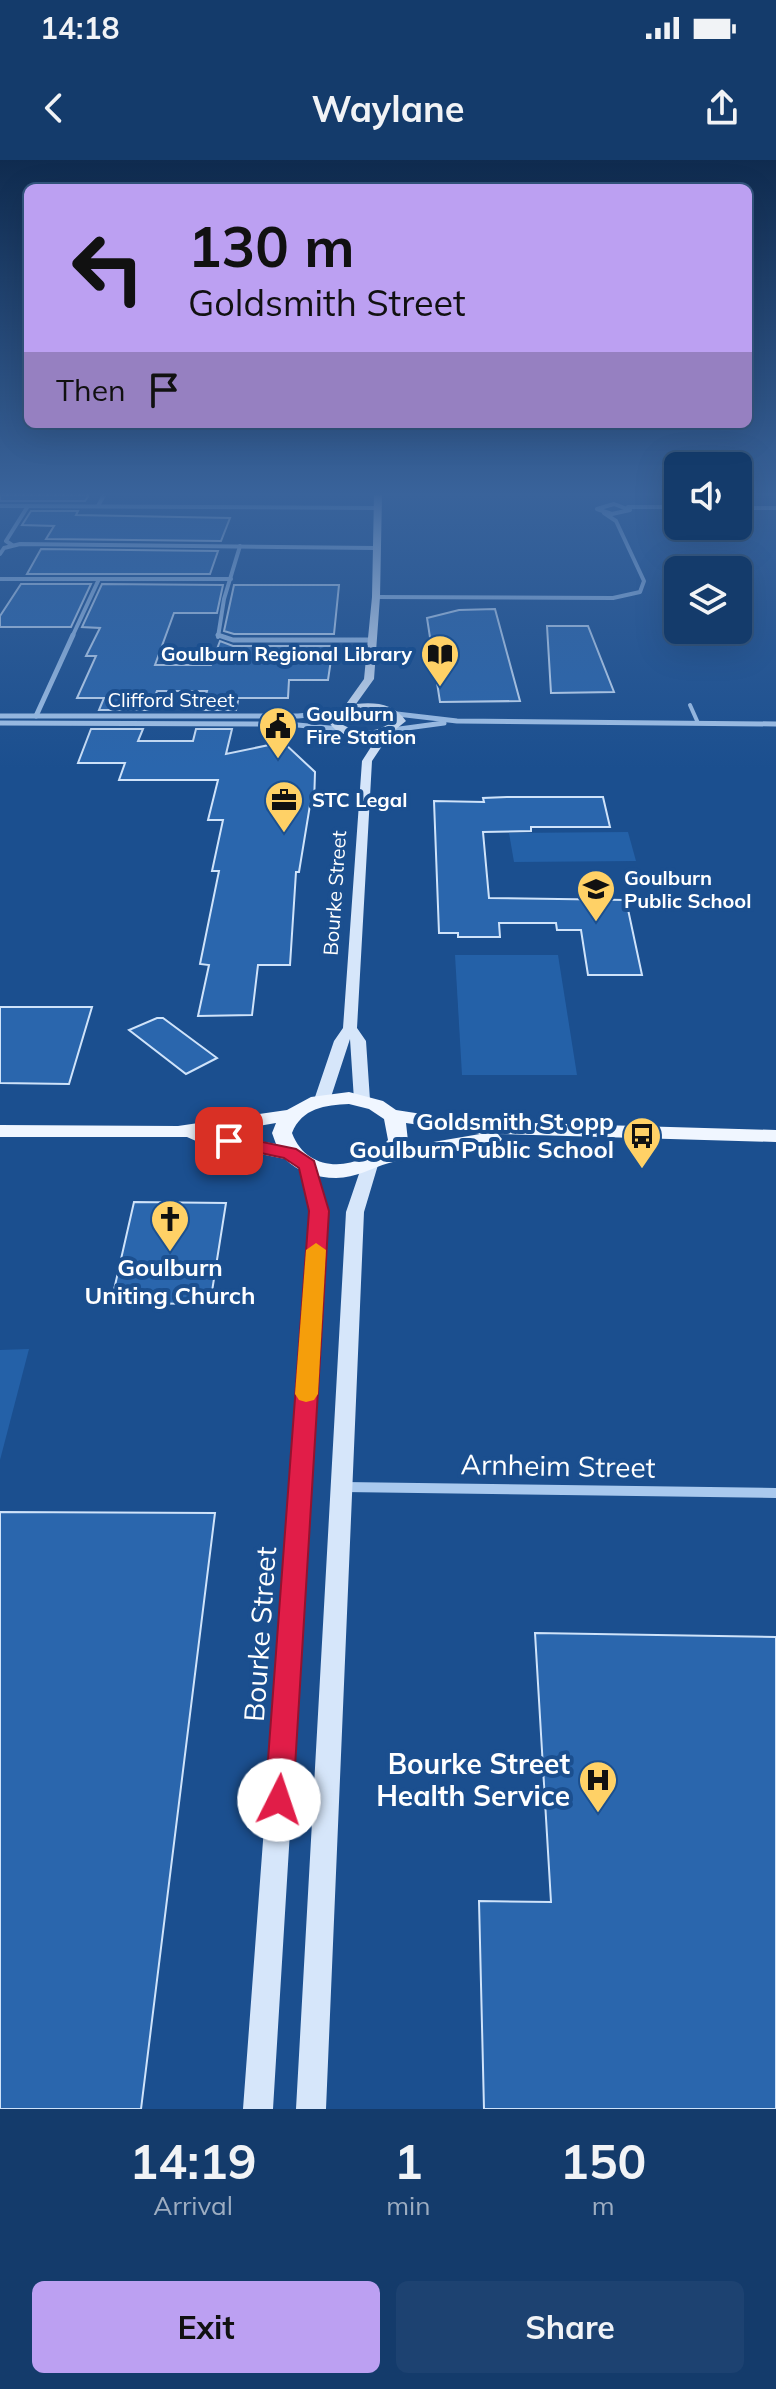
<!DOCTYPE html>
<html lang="en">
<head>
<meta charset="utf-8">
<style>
	body { margin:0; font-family:Mulish,sans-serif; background:#1d4271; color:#f1f3f6; height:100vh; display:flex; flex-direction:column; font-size:30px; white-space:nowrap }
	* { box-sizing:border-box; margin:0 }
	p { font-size:26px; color:#9dadc1 }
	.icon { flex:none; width:44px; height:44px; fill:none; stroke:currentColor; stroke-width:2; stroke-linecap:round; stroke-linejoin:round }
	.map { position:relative; height:1949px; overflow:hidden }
	.panel { display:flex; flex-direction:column; background:#143b6b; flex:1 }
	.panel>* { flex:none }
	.hud { position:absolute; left:24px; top:24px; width:728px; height:244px; border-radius:12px; box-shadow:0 8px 32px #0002,0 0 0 2px #33557e; background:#bca0f2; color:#111; overflow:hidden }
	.controls { position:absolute; left:664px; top:292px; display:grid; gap:16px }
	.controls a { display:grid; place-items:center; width:88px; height:88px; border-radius:12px; background:#143b6b; box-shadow:0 8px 32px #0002,0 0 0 2px #33557e; font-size:40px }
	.pin { position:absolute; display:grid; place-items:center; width:68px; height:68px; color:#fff; margin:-34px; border-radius:16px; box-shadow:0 4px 12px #0006 }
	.me { position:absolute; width:88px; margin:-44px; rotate:4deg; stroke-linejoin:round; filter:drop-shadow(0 0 6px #0008) }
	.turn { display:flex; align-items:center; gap:28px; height:168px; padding:0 32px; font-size:36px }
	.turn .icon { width:104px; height:104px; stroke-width:2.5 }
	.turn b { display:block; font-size:56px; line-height:68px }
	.then { display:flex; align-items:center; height:76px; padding:0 32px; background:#0003; gap:16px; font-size:30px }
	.eta { display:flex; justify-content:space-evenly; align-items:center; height:136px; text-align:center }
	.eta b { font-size:48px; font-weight:700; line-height:56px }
	.cta { display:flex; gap:16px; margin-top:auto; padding:16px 32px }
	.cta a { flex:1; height:92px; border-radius:12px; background:#bca0f2; color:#111; font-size:32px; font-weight:700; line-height:92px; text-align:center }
	.cta a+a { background:#1d4271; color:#f1f3f6 }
	.status { display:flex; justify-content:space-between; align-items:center; height:56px; padding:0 40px; background:#143b6b; direction:ltr }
	.status svg { height:22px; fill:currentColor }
	header { display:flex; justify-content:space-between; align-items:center; height:104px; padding:0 32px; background:#143b6b; font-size:36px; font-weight:700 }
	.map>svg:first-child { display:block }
</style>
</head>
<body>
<div class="status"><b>14:18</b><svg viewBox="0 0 49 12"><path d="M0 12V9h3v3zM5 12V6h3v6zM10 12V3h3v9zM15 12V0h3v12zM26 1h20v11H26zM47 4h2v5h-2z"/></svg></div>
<header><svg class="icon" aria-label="back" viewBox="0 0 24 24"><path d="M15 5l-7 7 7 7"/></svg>Waylane<svg class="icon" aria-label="share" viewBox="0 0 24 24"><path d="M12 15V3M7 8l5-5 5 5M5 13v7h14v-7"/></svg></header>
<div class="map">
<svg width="776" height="1949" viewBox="0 0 776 1949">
	<rect width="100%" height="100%" fill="#1b4f8f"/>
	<!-- green -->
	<g fill="#2461a8">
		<path d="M628,672l8,29 -122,1 -5,-29z"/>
		<path d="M455,795h103l19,120h-115z"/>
		<path d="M29,1189l-29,111v-110z"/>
	</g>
	<!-- building -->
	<g fill="#2a66ad" stroke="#cfe3fa" stroke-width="2">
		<path d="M0,335h89l-4,6h-85z"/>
		<path d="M31,351h47l-2,4 154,3 -9,23 -175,-2 8,-13 -32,-1z"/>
		<path d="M41,389l177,2 -8,23h-183z"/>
		<path d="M21,424h70l-20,43h-71v-11z"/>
		<path d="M102,424l121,1 -6,28h-43l-19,52h56l9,-24 13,5h100l-5,34h-39l-1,18h-53l3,3 -2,9h-35l6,-19h-50l-8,19h-50l5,-12h-27l19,-42h-10l14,-28 -18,-1z"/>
		<path d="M234,425h105l-5,49h-100l-10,-3z"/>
		<path d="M495,449l25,92 -80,1 -13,-84 32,-8z"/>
		<path d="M547,466h41l26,66 -63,1z"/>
		<path d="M91,569h52l-5,12h55l3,-12h36l-6,25 57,-12 32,30 -1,33h-4l-11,67h-3l-6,93h-32l-6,50 -54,1 11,-51 -9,-1 19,-93h-7l11,-51h-15l10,-40h-99l6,-17h-47z"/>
		<path d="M507,637h96l7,30h-79v4l-48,1 6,66 137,2 16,75h-54l-7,-45h-24l-1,-7h-57l1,14h-42v-4h-19l-5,-132 50,1 -1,-4z"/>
		<path d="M0,847h92l-23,77 -69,-1z"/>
		<path d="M157,858h6l54,40 -31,16 -57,-44z"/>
		<path d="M134,1042l92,1 -16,101 -99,-1z"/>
		<path d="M0,1352l215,1 -74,596h-141z"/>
		<path d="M535,1473l241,4v472h-292l-5,-208 72,1z"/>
	</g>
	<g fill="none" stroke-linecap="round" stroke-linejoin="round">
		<!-- service -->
		<path stroke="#a9c9ee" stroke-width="4" d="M690,545l8,18"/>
		<!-- minor-far2 -->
		<g stroke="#a9c9ee" stroke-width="4">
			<path d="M614,344l16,6 -18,4 -15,-5z"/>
			<path d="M0,346l376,2"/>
			<path d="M98,346l6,-11"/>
			<path d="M628,347h50"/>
			<path d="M738,348h38"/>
			<path d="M12,385l-6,-4 22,-35"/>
			<path d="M0,394l4,-6 16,-4 355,4"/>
			<path d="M0,419h231"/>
			<path d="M376,437l237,1 27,-6 4,-11 -28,-60 -12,-8"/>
			<path d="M72,477l27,-58"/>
			<path d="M218,477l6,-38 16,-53"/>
		</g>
		<!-- minor-far1 -->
		<g stroke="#a9c9ee" stroke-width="5">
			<path d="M218,475l15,5h140"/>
			<path d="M397,554l60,7 319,3"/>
			<path d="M0,556h298l43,-4"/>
			<path d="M36,556l37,-81"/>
			<path d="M0,563l287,1 53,5"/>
			<path d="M392,570l52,-7"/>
		</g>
		<!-- minor -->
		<path stroke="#a9c9ee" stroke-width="10" d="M344,1327l432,6"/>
		<!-- secondary -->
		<g fill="#d6e6fa" fill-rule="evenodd">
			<path d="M374,335h8l-2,102 -6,82 -18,25c21,-2 38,0 50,17l-16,13 -18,27 -15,267 9,13 4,59 -8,5 -8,-5 -4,-61 -20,61 -8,5 -8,-5 20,-59 9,-13 19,-267 16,-25c-18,2 -42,2 -50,-16l16,-13 20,-28 8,-82zM361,550c13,0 26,0 34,10 -17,13 -37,15 -55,3l-2,-3 11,-8z"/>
			<path d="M308,1000l8,5 12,46 -55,898h-30l67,-898 -10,-46z"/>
			<path d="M370,1000l8,5 -14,47 -38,897h-30l50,-897 16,-47z"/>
		</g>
		<!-- primary -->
		<path fill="#f0f6ff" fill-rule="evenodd" d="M349,932l34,9 13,9 71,11 309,9v12l-278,-8 4,5 -3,4c-35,10 -74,9 -110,20 -18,5 -33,15 -53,15 -19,0 -38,-6 -51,-19l-89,-18 -9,-4h-187v-12l178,1 109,-16 24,-13zM349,944l20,5 15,10 4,21c-27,31 -80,36 -96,-7 10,-25 33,-28 57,-29zM276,963l-4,10 4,11 -60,-11zM406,963l74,11 -76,13 4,-6z"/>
	</g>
	<!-- sky -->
	<linearGradient id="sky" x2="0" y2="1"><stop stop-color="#0f2b4f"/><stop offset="0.55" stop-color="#39639b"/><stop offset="1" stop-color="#39639b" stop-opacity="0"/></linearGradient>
	<rect width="776" height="608" fill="url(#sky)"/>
	<!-- route -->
	<path fill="#e11d48" stroke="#92132f" stroke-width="2" d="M229,975l67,14 18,12 15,50 -36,589 -4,10 -10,4 -10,-4 -4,-10 44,-589 -10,-43 -15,-10 -61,-13 -3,-4z"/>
	<!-- slow -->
	<path fill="#f59e0b" d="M316,1083l10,7 -8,144 -4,6 -8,2 -7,-2 -4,-6 11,-144z"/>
	<!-- icons -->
	<defs>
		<g id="library-pin" transform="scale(2)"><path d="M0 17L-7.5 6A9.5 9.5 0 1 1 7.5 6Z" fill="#ffd166" stroke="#1b4f8f"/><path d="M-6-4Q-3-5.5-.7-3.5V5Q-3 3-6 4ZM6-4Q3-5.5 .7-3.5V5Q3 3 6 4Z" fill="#111"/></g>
		<g id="civic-pin" transform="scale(2)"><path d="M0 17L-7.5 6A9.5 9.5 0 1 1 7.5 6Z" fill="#ffd166" stroke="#1b4f8f"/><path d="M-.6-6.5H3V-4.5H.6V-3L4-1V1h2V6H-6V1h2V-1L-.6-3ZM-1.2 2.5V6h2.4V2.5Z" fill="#111"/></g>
		<g id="office-pin" transform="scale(2)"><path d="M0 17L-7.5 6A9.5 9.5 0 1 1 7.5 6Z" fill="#ffd166" stroke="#1b4f8f"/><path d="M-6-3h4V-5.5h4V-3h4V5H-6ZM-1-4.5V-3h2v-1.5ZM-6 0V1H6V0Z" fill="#111"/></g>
		<g id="school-pin" transform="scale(2)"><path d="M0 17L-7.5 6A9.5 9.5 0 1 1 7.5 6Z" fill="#ffd166" stroke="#1b4f8f"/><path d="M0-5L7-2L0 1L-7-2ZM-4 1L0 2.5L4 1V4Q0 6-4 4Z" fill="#111"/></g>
		<g id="bus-pin" transform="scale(2)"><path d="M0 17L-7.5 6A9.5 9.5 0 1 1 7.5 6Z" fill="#ffd166" stroke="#1b4f8f"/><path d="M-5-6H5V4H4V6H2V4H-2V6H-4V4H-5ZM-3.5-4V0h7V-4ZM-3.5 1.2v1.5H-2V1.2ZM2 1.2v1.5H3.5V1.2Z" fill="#111"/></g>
		<g id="church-pin" transform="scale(2)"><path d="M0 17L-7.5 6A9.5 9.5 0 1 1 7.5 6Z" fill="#ffd166" stroke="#1b4f8f"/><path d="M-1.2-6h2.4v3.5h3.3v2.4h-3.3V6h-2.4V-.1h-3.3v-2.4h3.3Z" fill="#111"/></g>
		<g id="hospital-pin" transform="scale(2)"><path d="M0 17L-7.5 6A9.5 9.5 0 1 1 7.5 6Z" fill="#ffd166" stroke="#1b4f8f"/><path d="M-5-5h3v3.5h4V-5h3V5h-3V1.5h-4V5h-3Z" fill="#111"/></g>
	</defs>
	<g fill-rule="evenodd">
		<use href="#library-pin" x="440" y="494"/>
		<use href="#civic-pin" x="278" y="566"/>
		<use href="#office-pin" x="284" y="640"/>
		<use href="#school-pin" x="596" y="729"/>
		<use href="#bus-pin" x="642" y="976"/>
		<use href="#church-pin" x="170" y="1059"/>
		<use href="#hospital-pin" x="598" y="1620"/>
	</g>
	<g text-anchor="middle" stroke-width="8" stroke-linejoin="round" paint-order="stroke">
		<!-- far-poi labels -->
		<g font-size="20" font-weight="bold" fill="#fff" stroke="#1b4f8f" text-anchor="start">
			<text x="412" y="501" text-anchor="end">Goulburn Regional Library</text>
			<text x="306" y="561">Goulburn<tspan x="306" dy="23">Fire Station</tspan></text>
			<text x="312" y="647">STC Legal</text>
			<text x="624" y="725">Goulburn<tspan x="624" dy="23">Public School</tspan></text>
		</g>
		<!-- far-street labels -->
		<g font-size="20" fill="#fff" stroke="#1b4f8f">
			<text x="171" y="547">Clifford Street</text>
			<text transform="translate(335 733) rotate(-86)" y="7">Bourke Street</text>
		</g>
		<!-- poi labels -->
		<g font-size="24" font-weight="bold" fill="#fff" stroke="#1b4f8f" text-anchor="end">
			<text x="614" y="970">Goldsmith St opp<tspan x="614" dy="28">Goulburn Public School</tspan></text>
			<text x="170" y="1116" text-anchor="middle">Goulburn<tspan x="170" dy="28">Uniting Church</tspan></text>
		</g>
		<!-- near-street labels -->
		<g font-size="28" fill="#fff" stroke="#1b4f8f">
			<text transform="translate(558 1306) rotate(1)" y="10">Arnheim Street</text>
			<text transform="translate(260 1474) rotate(-86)" y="10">Bourke Street</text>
		</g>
		<!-- near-poi labels -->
		<g font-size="28" font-weight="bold" fill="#fff" stroke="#1b4f8f" text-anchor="end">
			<text x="570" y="1614">Bourke Street<tspan x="570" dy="32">Health Service</tspan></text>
		</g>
	</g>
</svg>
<div class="controls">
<a><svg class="icon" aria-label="sound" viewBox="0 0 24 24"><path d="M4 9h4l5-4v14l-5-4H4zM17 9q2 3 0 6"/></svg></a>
<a><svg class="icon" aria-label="layers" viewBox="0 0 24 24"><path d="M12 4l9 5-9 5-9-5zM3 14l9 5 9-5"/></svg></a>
</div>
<div class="pin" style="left:229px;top:981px;background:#d93025"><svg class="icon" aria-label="arrive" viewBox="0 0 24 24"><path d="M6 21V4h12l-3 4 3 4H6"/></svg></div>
<svg class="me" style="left:279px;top:1640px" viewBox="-20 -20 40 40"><circle r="19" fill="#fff"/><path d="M0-13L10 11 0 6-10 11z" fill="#e11d48"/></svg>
<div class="hud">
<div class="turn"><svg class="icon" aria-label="left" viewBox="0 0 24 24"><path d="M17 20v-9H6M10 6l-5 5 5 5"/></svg><div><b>130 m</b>Goldsmith Street</div></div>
<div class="then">Then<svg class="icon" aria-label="arrive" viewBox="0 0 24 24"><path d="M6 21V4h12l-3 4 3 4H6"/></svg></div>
</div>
</div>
<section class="panel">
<div class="eta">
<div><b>14:19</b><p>Arrival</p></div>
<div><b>1</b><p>min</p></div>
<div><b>150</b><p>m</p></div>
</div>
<div class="cta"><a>Exit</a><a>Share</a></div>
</section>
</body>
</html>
